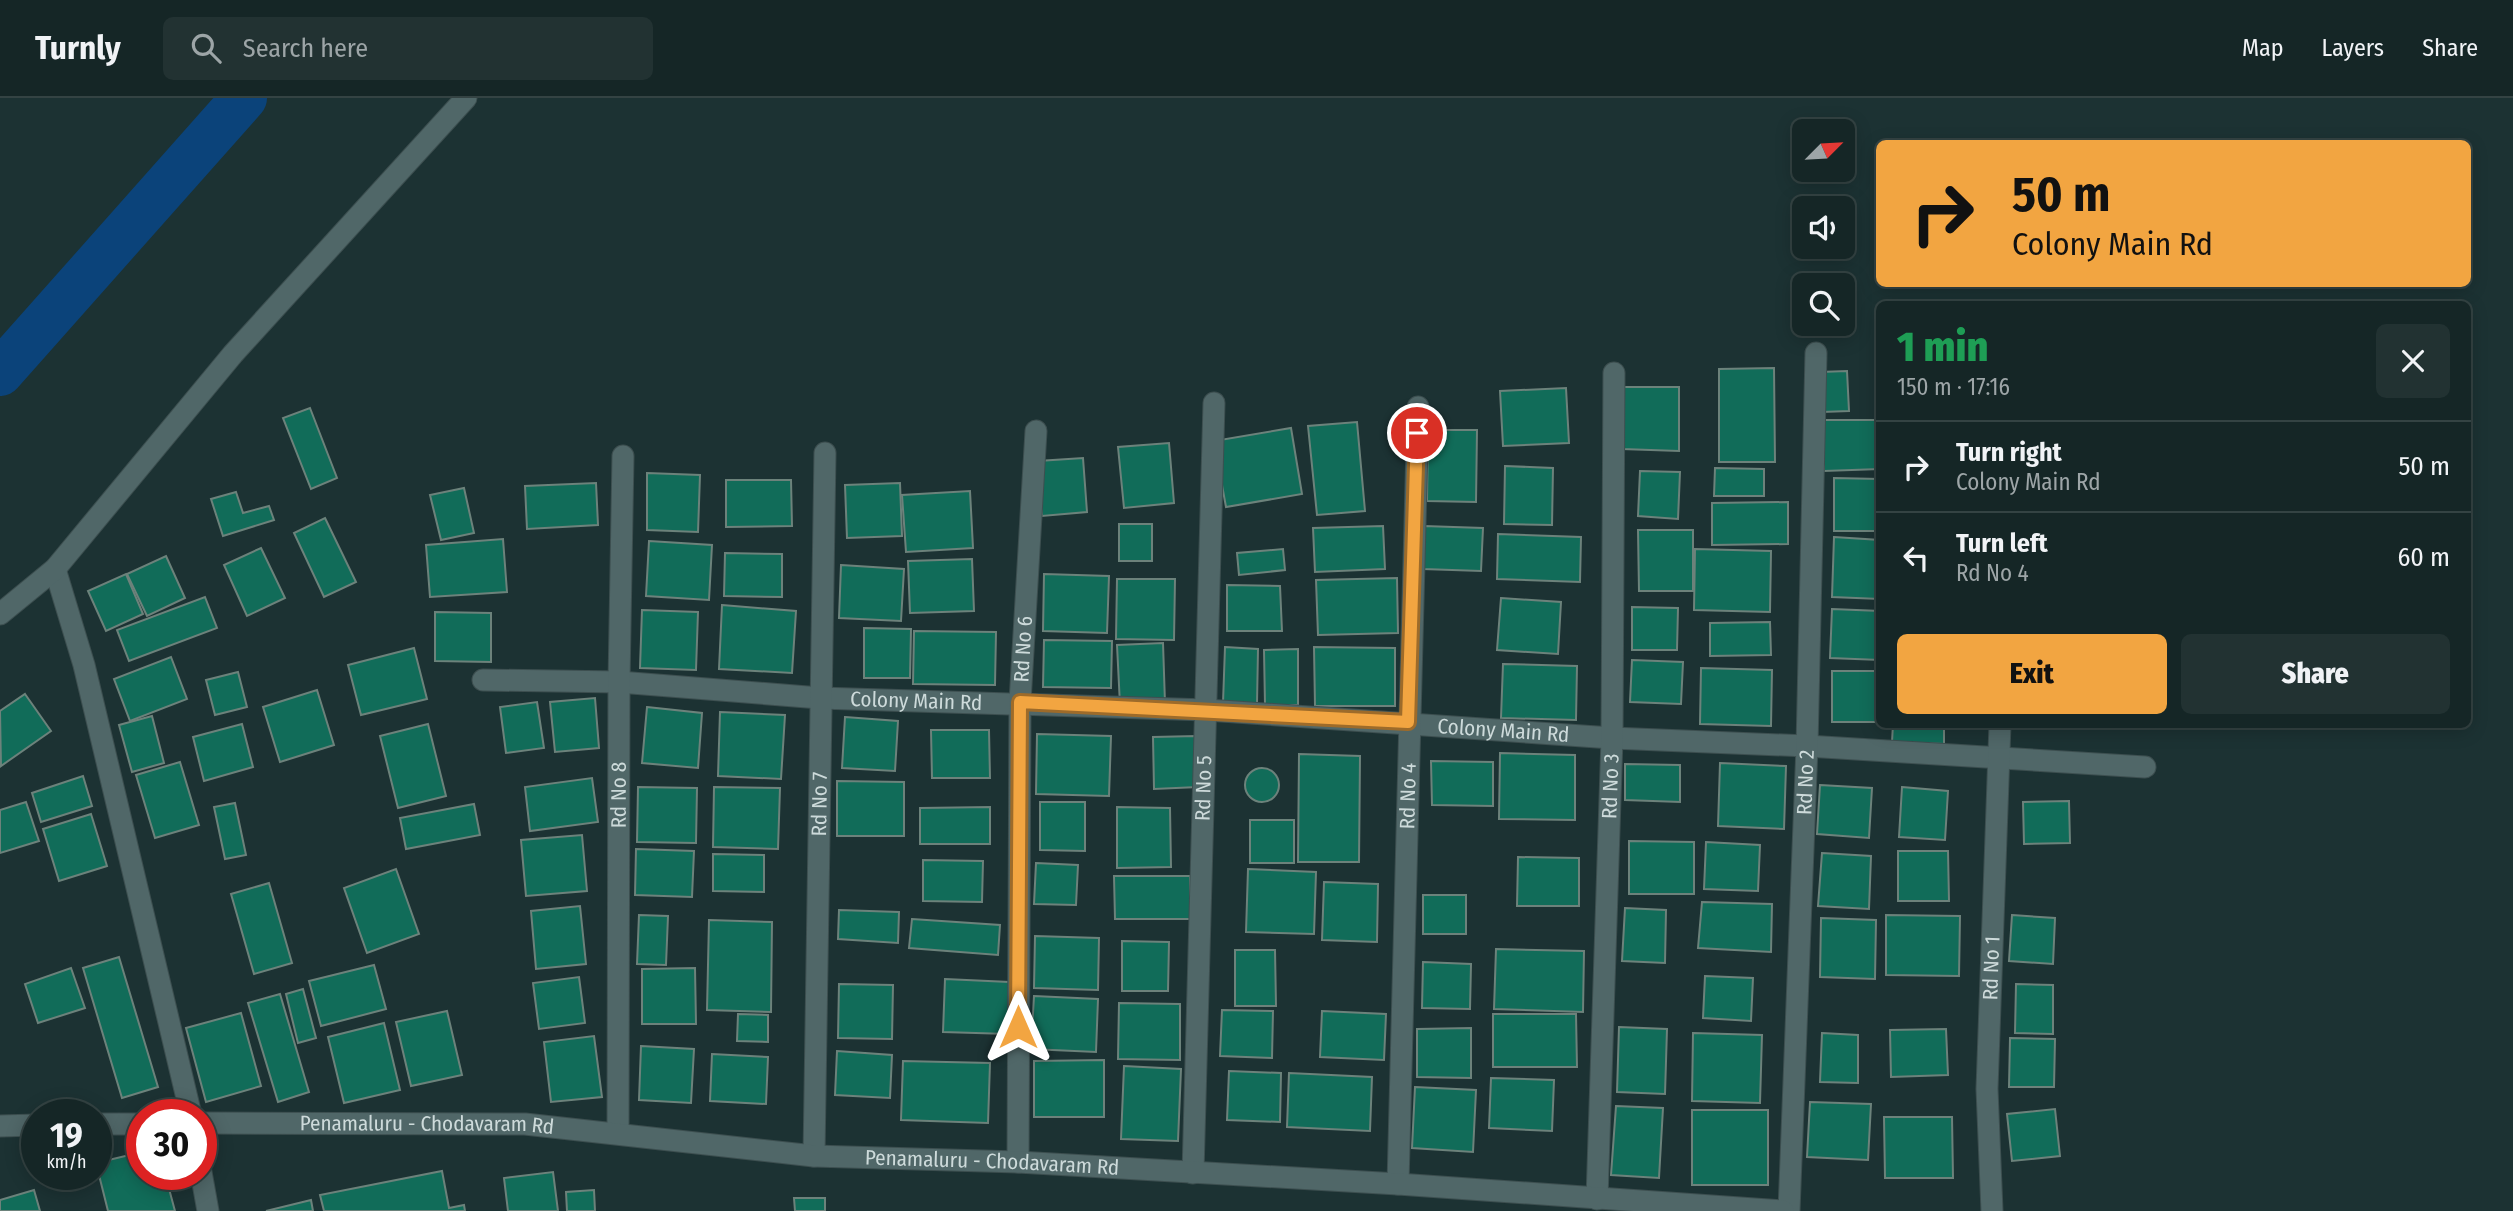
<!DOCTYPE html>
<html lang="en">
<head>
<meta charset="utf-8">
<style>
	body { margin:0; font-family:"Fira Sans Condensed",sans-serif; background:#223232; color:#f1f3f6; height:100vh; display:flex; flex-direction:column; font-size:26px; white-space:nowrap }
	* { box-sizing:border-box; margin:0 }
	p { font-size:23px; color:#9da5a7 }
	.icon { flex:none; width:38px; height:38px; fill:none; stroke:currentColor; stroke-width:2; stroke-linecap:round; stroke-linejoin:round }
	.map { position:relative; flex:1; overflow:hidden }
	.panel { position:absolute; left:1876px; top:203px; width:595px; height:427px; display:flex; flex-direction:column; background:#152626; border-radius:10px; box-shadow:0 4px 18px #0003,0 0 0 2px #344343 }
	.panel>* { flex:none }
	.banner { position:absolute; left:1876px; top:42px; width:595px; height:147px; border-radius:10px; box-shadow:0 4px 18px #0003,0 0 0 2px #344343; background:#f2a541; color:#111; overflow:hidden }
	.needle { width:46px; rotate:66deg }
	.controls { position:absolute; left:1792px; top:21px; display:grid; gap:14px }
	.controls a { display:grid; place-items:center; width:63px; height:63px; border-radius:10px; background:#152626; box-shadow:0 4px 18px #0003,0 0 0 2px #344343; font-size:35px }
	.speed { position:absolute; left:21px; top:1001px; display:flex; gap:14px; font-size:35px; font-weight:700; text-align:center }
	.speed>* { display:grid; place-content:center; width:91px; height:91px; border-radius:50%; background:#152626; box-shadow:0 4px 18px #0003,0 0 0 2px #344343; line-height:1 }
	.speed small { font-size:18px; font-weight:400 }
	.speed .limit { border:10px solid #d22; background:#fff; color:#111 }
	.pin { position:absolute; display:grid; place-items:center; width:60px; height:60px; color:#fff; margin:-30px; border:4px solid #fff; border-radius:50%; box-shadow:0 2px 7px #0007 }
	.me { position:absolute; width:77px; margin:-38px; rotate:0deg; stroke-linejoin:round; filter:drop-shadow(0 0 5px #0008) }
	.turn { display:flex; align-items:center; gap:24px; height:147px; padding:0 21px; font-size:32px }
	.turn .icon { width:91px; height:91px; stroke-width:2.5 }
	.turn b { display:block; font-size:49px; line-height:60px }
	.round { display:grid; place-items:center; flex:none; width:74px; height:74px; border-radius:10px; background:#223232 }
	.headline { display:flex; align-items:center; justify-content:space-between; height:119px; padding:0 21px }
	h1 { font-size:42px; font-weight:800; line-height:52px; color:#1e9e55 }
	.action { display:flex; gap:14px; margin-top:auto; padding:14px 21px }
	.action a { flex:1; height:80px; border-radius:10px; background:#f2a541; color:#111; font-size:28px; font-weight:800; line-height:80px; text-align:center }
	.action a+a { background:#223232; color:#f1f3f6 }
	ul { padding:0; list-style:none }
	li { display:flex; align-items:center; gap:21px; height:91px; padding:0 21px; border-top:2px solid #344343 }
	li div { flex:1 }
	li b { display:block; font-size:26px }
	li em { font-style:normal }
	header { display:flex; align-items:center; gap:42px; box-sizing:border-box; height:98px; padding:0 35px; background:#152626; border-bottom:2px solid #344343 }
	header strong { font-size:33px }
	nav { display:flex; gap:38px; margin-inline-start:auto; font-size:24px }
	.search { width:490px; height:63px; background:#223232; display:flex; align-items:center; gap:18px; box-sizing:border-box; padding:0 24px; border-radius:10px; color:#9da5a7; font-size:26px }
	.map>svg:first-child { display:block }
</style>
</head>
<body>
<header>
<strong>Turnly</strong>
<div class="search"><svg class="icon" aria-label="search" viewBox="0 0 24 24"><circle cx="10" cy="10" r="6"/><path d="M15 15l6 6"/></svg>Search here</div>
<nav><a>Map</a><a>Layers</a><a>Share</a></nav>
</header>
<div class="map">
<svg width="2513" height="1113" viewBox="0 0 2513 1113">
	<rect width="100%" height="100%" fill="#1c3233"/>
	<g fill="none" stroke-linecap="round" stroke-linejoin="round">
		<!-- canal -->
		<path stroke="#0b437a" stroke-width="46" d="M0,275l244,-275"/>
	</g>
	<!-- building -->
	<g fill="#116c59" stroke="#6c827b" stroke-width="2">
		<path d="M1774,270l1,94h-56v-93z"/>
		<path d="M1847,273l2,40 -27,1 -2,-40z"/>
		<path d="M1623,289h56v64l-57,-2z"/>
		<path d="M1566,290l3,55 -66,3 -3,-55z"/>
		<path d="M310,310l27,70 -26,11 -28,-71z"/>
		<path d="M1823,322h57v49l-56,2z"/>
		<path d="M1357,324l8,89 -48,4 -9,-89z"/>
		<path d="M1291,330l11,66 -76,13 -12,-66z"/>
		<path d="M1428,332h49l-1,72 -49,-1z"/>
		<path d="M1169,345l5,60 -50,5 -6,-61z"/>
		<path d="M1083,360l4,54 -45,4 -4,-55z"/>
		<path d="M1505,368l48,2 -1,57 -48,-1z"/>
		<path d="M1715,370l49,1v27h-50z"/>
		<path d="M1640,373l40,1 -2,47 -40,-3z"/>
		<path d="M647,375l53,2 -2,57 -51,-2z"/>
		<path d="M1834,380l46,1v52h-46z"/>
		<path d="M726,382h65l1,46 -66,1z"/>
		<path d="M596,385l2,42 -71,4 -2,-43z"/>
		<path d="M900,385l2,53 -55,2 -2,-53z"/>
		<path d="M464,390l10,45 -33,7 -11,-45z"/>
		<path d="M970,393l3,57 -67,4 -4,-57z"/>
		<path d="M236,394l7,21 26,-7 5,14 -51,16 -12,-37z"/>
		<path d="M1788,404v42l-76,1v-42z"/>
		<path d="M325,420l31,64 -32,15 -30,-64z"/>
		<rect x="1119" y="426" width="33" height="37"/>
		<path d="M1383,428l2,43 -70,3 -2,-44z"/>
		<path d="M1424,428l59,2 -2,43 -58,-2z"/>
		<path d="M1638,432h55v61h-54z"/>
		<path d="M1498,436l83,3 -1,45 -83,-3z"/>
		<path d="M1834,439l46,3v59l-48,-2z"/>
		<path d="M503,441l4,53 -77,5 -4,-52z"/>
		<path d="M649,443l63,4 -3,55 -63,-4z"/>
		<path d="M261,450l24,50 -38,18 -23,-51z"/>
		<path d="M1283,451l2,21 -46,5 -2,-22z"/>
		<path d="M1695,451l76,2 -1,61 -76,-2z"/>
		<path d="M725,455l57,1v43l-58,-1z"/>
		<path d="M166,458l19,42 -38,18 -20,-42z"/>
		<path d="M972,461l2,52 -64,2 -2,-52z"/>
		<path d="M841,467l63,4 -3,52 -62,-3z"/>
		<path d="M126,476l17,40 -37,17 -18,-40z"/>
		<path d="M1044,476l65,2 -2,57 -64,-2z"/>
		<path d="M1397,480l1,55 -80,2 -2,-55z"/>
		<path d="M1117,481h58l-1,61 -58,-1z"/>
		<path d="M1227,487l53,1 2,45h-55z"/>
		<path d="M205,499l12,31 -88,33 -12,-31z"/>
		<path d="M1501,500l60,4 -3,52 -61,-4z"/>
		<path d="M722,507l74,6 -4,62 -73,-4z"/>
		<path d="M1632,509l46,1 -1,42h-45z"/>
		<path d="M1832,511l48,2v49l-50,-2z"/>
		<path d="M642,512l56,2 -2,58 -56,-2z"/>
		<path d="M435,514l56,1v49l-56,-1z"/>
		<path d="M1770,524l1,33 -61,1v-33z"/>
		<path d="M864,530l47,1 -1,49h-46z"/>
		<path d="M914,533l82,1 -1,53 -82,-1z"/>
		<path d="M1044,542l68,1 -1,47 -68,-1z"/>
		<path d="M1163,545l2,60 -45,2 -3,-60z"/>
		<path d="M1225,549l33,2 -1,55 -34,-1z"/>
		<path d="M1314,549l81,1v58h-80z"/>
		<path d="M414,550l13,51 -66,16 -13,-50z"/>
		<path d="M1298,551v56h-33l-1,-55z"/>
		<path d="M171,559l16,42 -57,22 -16,-42z"/>
		<path d="M1632,562l51,2 -2,42 -51,-2z"/>
		<path d="M1503,566l74,2 -1,54 -75,-2z"/>
		<path d="M1701,570l71,2 -1,56 -71,-2z"/>
		<rect x="1832" y="573" width="48" height="51"/>
		<path d="M238,574l9,35 -32,8 -9,-35z"/>
		<path d="M317,592l17,55 -54,17 -17,-55z"/>
		<path d="M25,596l26,37 -50,35 -1,-55z"/>
		<path d="M595,600l4,50 -44,4 -5,-50z"/>
		<path d="M537,604l7,46 -38,5 -6,-46z"/>
		<path d="M647,609l55,6 -4,55 -56,-5z"/>
		<path d="M720,614l65,3 -4,64 -63,-3z"/>
		<path d="M152,618l12,47 -32,9 -13,-47z"/>
		<path d="M845,619l53,4 -3,50 -53,-3z"/>
		<path d="M242,626l11,43 -49,14 -11,-44z"/>
		<path d="M428,626l18,72 -48,12 -18,-72z"/>
		<path d="M1893,626h51v20l-52,-2z"/>
		<path d="M931,632h58l1,48h-58z"/>
		<path d="M1037,636l74,2 -2,60 -73,-2z"/>
		<path d="M1196,638l2,51 -44,2 -1,-52z"/>
		<path d="M1500,655l75,2v65l-76,-1z"/>
		<path d="M1299,656l61,2 -1,106h-61z"/>
		<path d="M1431,663l62,1v44l-61,-1z"/>
		<path d="M180,664l19,63 -44,13 -19,-63z"/>
		<path d="M1720,665l66,3 -2,63 -66,-3z"/>
		<path d="M1625,666l55,1v37l-55,-2z"/>
		<circle cx="1262" cy="687" r="17"/>
		<path d="M83,678l9,30 -51,16 -9,-29z"/>
		<path d="M592,680l6,44 -68,9 -5,-44z"/>
		<path d="M837,683l67,1v54h-67z"/>
		<path d="M1820,687l52,3 -3,50 -52,-4z"/>
		<path d="M638,689l59,1 -1,55 -59,-1z"/>
		<path d="M714,689l66,1 -2,61 -65,-2z"/>
		<path d="M1902,689l46,4 -3,49 -46,-3z"/>
		<path d="M2069,703l1,42 -46,1 -1,-42z"/>
		<path d="M26,704l13,39 -39,12v-43z"/>
		<path d="M1040,704h45v49l-45,-1z"/>
		<path d="M235,705l11,52 -21,4 -11,-52z"/>
		<path d="M474,706l6,31 -74,14 -6,-31z"/>
		<path d="M990,709v37h-70v-36z"/>
		<path d="M1117,709l53,1 1,59 -54,1z"/>
		<path d="M91,716l16,52 -48,15 -16,-52z"/>
		<rect x="1250" y="722" width="44" height="43"/>
		<path d="M582,737l5,56 -61,5 -5,-56z"/>
		<path d="M1629,743l65,1v52h-65z"/>
		<path d="M1706,744l54,3 -2,46 -54,-2z"/>
		<path d="M636,751l58,2 -2,46 -57,-2z"/>
		<path d="M1898,753h50l1,50h-51z"/>
		<path d="M1822,755l49,3 -2,53 -51,-3z"/>
		<path d="M713,756l51,1v37l-51,-1z"/>
		<path d="M1518,759l61,1v48h-62z"/>
		<path d="M923,762l60,1 -1,41 -59,-1z"/>
		<path d="M1036,765l42,2 -2,40 -42,-1z"/>
		<path d="M396,771l23,65 -52,19 -23,-65z"/>
		<path d="M1248,771l68,3 -2,62 -68,-2z"/>
		<path d="M1114,778h76v43h-75z"/>
		<path d="M1324,784l54,2 -1,58 -55,-2z"/>
		<path d="M269,785l23,80 -38,11 -23,-80z"/>
		<rect x="1423" y="797" width="43" height="39"/>
		<path d="M1702,804l70,2 -1,48 -73,-4z"/>
		<path d="M580,808l6,58 -50,5 -5,-58z"/>
		<path d="M1625,810l41,2 -1,53 -43,-2z"/>
		<path d="M839,812l60,2 -1,31 -60,-4z"/>
		<path d="M639,817l29,1 -2,49 -29,-1z"/>
		<path d="M1886,817l74,1 -1,60 -73,-1z"/>
		<path d="M2012,817l43,3 -2,46 -44,-3z"/>
		<path d="M1821,820l55,2 -1,59 -55,-2z"/>
		<path d="M912,821l88,6 -2,30 -89,-7z"/>
		<path d="M709,822l63,2 -1,90 -64,-2z"/>
		<path d="M1035,838l64,2 -1,52 -64,-2z"/>
		<path d="M1122,843l47,1 -1,49h-46z"/>
		<path d="M1496,851l88,2 -1,61 -89,-3z"/>
		<path d="M1235,852h40l1,56h-41z"/>
		<path d="M119,859l39,130 -36,11 -39,-130z"/>
		<path d="M1423,864l48,2 -1,45 -48,-1z"/>
		<path d="M374,867l12,44 -65,17 -12,-45z"/>
		<path d="M71,870l14,40 -47,15 -13,-39z"/>
		<path d="M695,870l1,56h-54v-55z"/>
		<path d="M1705,878l48,2 -2,43 -48,-3z"/>
		<path d="M579,879l6,46 -46,6 -6,-46z"/>
		<path d="M945,881l64,3 -1,52 -65,-2z"/>
		<path d="M839,886l54,1 -1,54 -54,-1z"/>
		<path d="M2016,886l37,1v49l-38,-1z"/>
		<path d="M303,891l13,49 -18,5 -12,-49z"/>
		<path d="M280,896l29,98 -31,10 -30,-99z"/>
		<path d="M1034,898l64,3 -2,53 -65,-3z"/>
		<path d="M1119,905l61,1v56l-62,-1z"/>
		<path d="M1222,912l51,1 -1,47 -52,-2z"/>
		<path d="M447,913l15,64 -51,11 -15,-64z"/>
		<path d="M1322,913l64,3 -2,46 -64,-3z"/>
		<path d="M241,915l20,73 -55,16 -20,-74z"/>
		<path d="M738,916l30,1v27l-31,-1z"/>
		<path d="M1493,916h83l1,53h-84z"/>
		<path d="M384,925l16,67 -56,13 -16,-66z"/>
		<path d="M1619,929l48,2 -2,65 -48,-2z"/>
		<path d="M1471,930v50l-54,-1v-48z"/>
		<path d="M1946,931l2,46 -57,2 -1,-47z"/>
		<path d="M1693,935l69,2 -2,68 -68,-2z"/>
		<path d="M1822,935l36,2v48l-38,-1z"/>
		<path d="M594,938l8,61 -51,5 -7,-60z"/>
		<path d="M2010,940l45,1 -1,48h-45z"/>
		<path d="M641,948l53,3 -3,54 -52,-3z"/>
		<path d="M837,953l55,4 -2,43 -55,-3z"/>
		<path d="M712,956l56,3 -2,47 -56,-3z"/>
		<path d="M1104,962v57h-70v-56z"/>
		<path d="M903,963l87,2 -2,60 -87,-3z"/>
		<path d="M1124,968l57,3 -3,72 -57,-2z"/>
		<path d="M1229,973l52,2 -1,49 -53,-2z"/>
		<path d="M1289,975l83,4 -2,54 -83,-4z"/>
		<path d="M1491,980l63,2 -2,51 -63,-3z"/>
		<path d="M1415,989l61,3 -3,62 -61,-4z"/>
		<path d="M1810,1004l61,2 -3,56 -61,-3z"/>
		<path d="M1616,1008l47,2 -4,70 -48,-3z"/>
		<path d="M2055,1011l5,47 -48,5 -5,-47z"/>
		<rect x="1692" y="1012" width="76" height="75"/>
		<path d="M1884,1019h68l1,61h-68z"/>
		<path d="M142,1054v22h23l10,37h-67l-12,-48z"/>
		<path d="M442,1073l7,37 15,-3 1,6h-141l-4,-16z"/>
		<path d="M553,1074l5,39h-50l-4,-33z"/>
		<path d="M34,1092l6,21h-40v-11z"/>
		<path d="M594,1092l1,21h-28l-1,-19z"/>
		<path d="M794,1100h31v13h-30z"/>
		<path d="M311,1102l2,11h-47z"/>
	</g>
	<g fill="none" stroke-linecap="round" stroke-linejoin="round">
		<!-- minor casing -->
		<g stroke="#3d4f50" stroke-width="23">
			<g id="minor">
				<path d="M55,471l29,96 107,450"/>
				<path id="s1" d="M483,582l136,2 201,16 387,12 405,28 195,8 338,21"/>
				<path id="s2" d="M618,1035l1,-451 4,-226"/>
				<path id="s3" d="M814,1058l11,-703"/>
				<path id="s4" d="M1018,1064l2,-460 16,-271"/>
				<path d="M201,1074l7,39"/>
				<path id="s5" d="M1193,1075l21,-770"/>
				<path id="s6" d="M1398,1086l20,-777"/>
				<path id="s7" d="M1597,1101l15,-461 2,-365"/>
				<path id="s8" d="M1789,1113l18,-465 9,-393"/>
				<path id="s9" d="M1992,1113l-5,-122 13,-365"/>
			</g>
		</g>
		<!-- tertiary casing -->
		<g stroke="#3d4f50" stroke-width="23">
			<path id="tertiary" d="M0,516l55,-45 178,-215 233,-256"/>
		</g>
		<!-- secondary casing -->
		<g stroke="#3d4f50" stroke-width="23">
			<g id="secondary">
				<path id="s10" d="M201,1025l324,1 289,32 204,6 380,22 385,27"/>
				<path d="M96,1026h46"/>
				<path d="M0,1028l37,-1"/>
			</g>
		</g>
		<!-- minor -->
		<use href="#minor" stroke="#506768" stroke-width="21"/>
		<!-- tertiary -->
		<use href="#tertiary" stroke="#506768" stroke-width="21"/>
		<!-- secondary -->
		<use href="#secondary" stroke="#506768" stroke-width="21"/>
	</g>
	<g fill="none" stroke-linecap="round" stroke-linejoin="round">
		<!-- route casing -->
		<g stroke="#9d6b2a" stroke-width="18">
			<path id="route" d="M1018,929l2,-325 388,20 9,-289"/>
		</g>
		<!-- route -->
		<use href="#route" stroke="#f2a541" stroke-width="12"/>
	</g>
	<g text-anchor="middle" stroke-width="7" stroke-linejoin="round" paint-order="stroke">
		<!-- street labels -->
		<g font-size="21" fill="#cddada" stroke="#0e1818">
			<text dy="7" stroke="none"><textPath href="#s4" startOffset="513">Rd No 6</textPath></text>
			<text dy="7" stroke="none"><textPath href="#s1" startOffset="434">Colony Main Rd</textPath></text>
			<text dy="7" stroke="none"><textPath href="#s1" startOffset="1022">Colony Main Rd</textPath></text>
			<text dy="7" stroke="none"><textPath href="#s8" startOffset="429">Rd No 2</textPath></text>
			<text dy="7" stroke="none"><textPath href="#s7" startOffset="413">Rd No 3</textPath></text>
			<text dy="7" stroke="none"><textPath href="#s5" startOffset="385">Rd No 5</textPath></text>
			<text dy="7" stroke="none"><textPath href="#s2" startOffset="338">Rd No 8</textPath></text>
			<text dy="7" stroke="none"><textPath href="#s6" startOffset="388">Rd No 4</textPath></text>
			<text dy="7" stroke="none"><textPath href="#s3" startOffset="352">Rd No 7</textPath></text>
			<text dy="7" stroke="none"><textPath href="#s9" startOffset="243">Rd No 1</textPath></text>
			<text dy="7" stroke="none"><textPath href="#s10" startOffset="226">Penamaluru - Chodavaram Rd</textPath></text>
			<text dy="7" stroke="none"><textPath href="#s10" startOffset="793">Penamaluru - Chodavaram Rd</textPath></text>
		</g>
	</g>
</svg>
<div class="controls">
<a><svg class="needle" viewBox="-14 -14 28 28"><path d="M0-13l5 13h-10z" fill="#e53935"/><path d="M0 13l5-13h-10z" fill="#9da5a7"/></svg></a>
<a><svg class="icon" aria-label="sound" viewBox="0 0 24 24"><path d="M4 9h4l5-4v14l-5-4H4zM17 9q2 3 0 6"/></svg></a>
<a><svg class="icon" aria-label="search" viewBox="0 0 24 24"><circle cx="10" cy="10" r="6"/><path d="M15 15l6 6"/></svg></a>
</div>
<div class="speed"><div>19<small>km/h</small></div><div class="limit">30</div></div>
<div class="pin" style="left:1417px;top:335px;background:#d93025"><svg class="icon" aria-label="arrive" viewBox="0 0 24 24"><path d="M6 21V4h12l-3 4 3 4H6"/></svg></div>
<svg class="me" style="left:1018px;top:929px" viewBox="-20 -20 40 40"><path d="M0-17L14 15 0 8-14 15z" fill="#f2a541" stroke="#fff" stroke-width="4"/></svg>
<div class="banner">
<div class="turn"><svg class="icon" aria-label="right" viewBox="0 0 24 24"><path d="M7 20v-9h11M14 6l5 5-5 5"/></svg><div><b>50 m</b>Colony Main Rd</div></div>
</div>
<section class="panel">
<div class="headline"><div><h1>1 min</h1><p>150 m · 17:16</p></div><a class="round"><svg class="icon" aria-label="close" viewBox="0 0 24 24"><path d="M6 6l12 12M18 6L6 18"/></svg></a></div>
<ul>
<li><svg class="icon" aria-label="right" viewBox="0 0 24 24"><path d="M7 20v-9h11M14 6l5 5-5 5"/></svg><div><b>Turn right</b><p>Colony Main Rd</p></div><em>50 m</em></li>
<li><svg class="icon" aria-label="left" viewBox="0 0 24 24"><path d="M17 20v-9H6M10 6l-5 5 5 5"/></svg><div><b>Turn left</b><p>Rd No 4</p></div><em>60 m</em></li>
</ul>
<div class="action"><a>Exit</a><a>Share</a></div>
</section>
</div>
</body>
</html>
